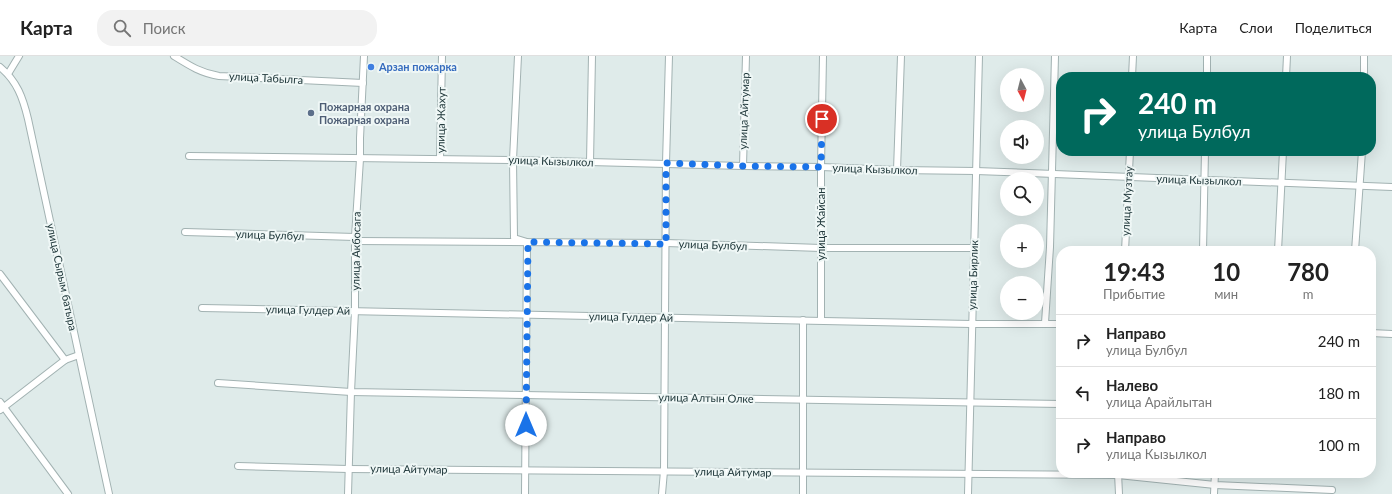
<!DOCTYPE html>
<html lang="ru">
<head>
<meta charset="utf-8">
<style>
	body { margin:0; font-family:Lato,sans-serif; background:#f2f2f2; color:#222; height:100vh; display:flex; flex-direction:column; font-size:15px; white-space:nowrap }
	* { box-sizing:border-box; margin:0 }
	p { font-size:13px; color:#767676 }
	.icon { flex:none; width:22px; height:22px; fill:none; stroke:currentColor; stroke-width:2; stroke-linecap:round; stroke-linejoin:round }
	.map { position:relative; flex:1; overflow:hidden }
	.details { position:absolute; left:1056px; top:190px; width:320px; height:232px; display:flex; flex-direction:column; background:#fff; border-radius:16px; box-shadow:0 4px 16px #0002 }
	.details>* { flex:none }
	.hud { position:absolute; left:1056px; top:16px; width:320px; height:84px; border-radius:16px; box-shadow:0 4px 16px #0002; background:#00695c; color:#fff; overflow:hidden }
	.needle { width:26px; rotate:173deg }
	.tools { position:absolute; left:1000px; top:12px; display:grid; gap:8px }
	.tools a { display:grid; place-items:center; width:44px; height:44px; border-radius:50%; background:#fff; box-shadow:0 4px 16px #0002; font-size:20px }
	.pin { position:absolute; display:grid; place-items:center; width:34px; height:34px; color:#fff; margin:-17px; border:2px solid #fff; border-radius:50%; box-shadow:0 1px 4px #0007 }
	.me { position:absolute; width:44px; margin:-22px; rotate:0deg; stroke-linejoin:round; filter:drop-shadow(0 0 3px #0008) }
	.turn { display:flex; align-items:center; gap:14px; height:84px; padding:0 16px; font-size:18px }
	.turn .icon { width:52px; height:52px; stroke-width:2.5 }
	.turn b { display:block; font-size:28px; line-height:34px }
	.eta { display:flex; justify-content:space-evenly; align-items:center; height:68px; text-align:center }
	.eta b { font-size:24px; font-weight:700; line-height:28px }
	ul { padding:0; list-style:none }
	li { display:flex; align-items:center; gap:12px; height:52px; padding:0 16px; border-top:1px solid #e0e0e0 }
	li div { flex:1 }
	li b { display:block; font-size:15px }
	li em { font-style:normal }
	header { display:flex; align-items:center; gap:24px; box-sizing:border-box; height:56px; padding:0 20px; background:#fff; border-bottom:1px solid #e0e0e0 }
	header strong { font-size:19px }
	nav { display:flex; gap:22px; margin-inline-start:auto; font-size:14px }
	.search { width:280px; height:36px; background:#f2f2f2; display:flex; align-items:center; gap:10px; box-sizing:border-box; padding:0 14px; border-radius:16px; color:#767676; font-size:15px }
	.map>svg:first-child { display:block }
</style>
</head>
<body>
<header>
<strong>Карта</strong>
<div class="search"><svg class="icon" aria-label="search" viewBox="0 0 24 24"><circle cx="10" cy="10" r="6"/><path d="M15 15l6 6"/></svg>Поиск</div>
<nav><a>Карта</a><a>Слои</a><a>Поделиться</a></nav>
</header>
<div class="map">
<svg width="1392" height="438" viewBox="0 0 1392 438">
	<rect width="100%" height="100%" fill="#dfebea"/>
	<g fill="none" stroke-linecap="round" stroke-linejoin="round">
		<!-- minor casing -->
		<g stroke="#a2b2b2" stroke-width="8">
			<g id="minor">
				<path d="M174,0c16,10 27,17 45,20l144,7"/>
				<path d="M518,0l-5,104 1,78 13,4 -2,252"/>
				<path d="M1364,0v21"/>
				<path d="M0,11c17,14 23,31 28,52l81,375"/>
				<path d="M8,18l11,-18"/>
				<path d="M1132,21l1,-21"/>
				<path d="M1207,21v-21"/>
				<path d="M1286,21l1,-21"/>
				<path d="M189,100l324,4 230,6 78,1 76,3 79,1 416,16"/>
				<path d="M440,103l2,-103"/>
				<path d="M590,106l2,-106"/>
				<path d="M743,110l3,-110"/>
				<path d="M897,114l4,-114"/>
				<path d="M185,176l170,5"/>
				<path d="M356,185l310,2 155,5h152"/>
				<path d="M1125,195l5,-100"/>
				<path d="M1203,195l2,-100"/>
				<path d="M1278,195l5,-100"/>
				<path d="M1355,195l7,-100"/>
				<path d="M0,218l65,86"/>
				<path d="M202,252l769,16h90"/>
				<path d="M803,264v174"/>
				<path d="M821,264v-153l2,-111"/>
				<path d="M1045,267l5,-76 5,-191"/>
				<path d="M1371,277l21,1"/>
				<path d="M218,327l133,9 710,12"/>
				<path d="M0,346l68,92"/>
				<path d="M0,354l65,-50 14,-5"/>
				<path d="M238,410l110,3 770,6 97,10 117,5"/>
				<path d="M1118,417l1,21"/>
				<path d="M348,438l3,-102 4,-81v-74l5,-78v-21l4,-82"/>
				<path d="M662,438l2,-23 2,-308 3,-107"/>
				<path d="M968,438l11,-438"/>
				<path d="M1214,438l1,-21"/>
			</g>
		</g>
		<!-- minor -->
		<use href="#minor" stroke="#fff" stroke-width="6"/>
	</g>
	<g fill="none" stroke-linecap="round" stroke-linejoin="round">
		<!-- route -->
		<path stroke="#1a73e8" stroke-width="7" stroke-dasharray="0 12.6" d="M526,369l2,-183 138,2v-81l77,3 78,1 1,-48"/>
	</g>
	<!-- markers -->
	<circle fill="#3f7fe0" stroke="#eff7f6" stroke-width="1.5" cx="371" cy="11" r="4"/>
	<circle fill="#5c6f8a" stroke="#eff7f6" stroke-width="1.5" cx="311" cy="57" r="4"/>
	<g text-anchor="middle" stroke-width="4" stroke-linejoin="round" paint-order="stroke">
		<!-- shop labels -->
		<g font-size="11" font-weight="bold" fill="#366cbe" stroke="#eff7f6" text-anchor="start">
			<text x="379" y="15">Арзан пожарка</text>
		</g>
		<!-- street labels -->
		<g font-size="11" fill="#20383b" stroke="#eff7f6">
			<text transform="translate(266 22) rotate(3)" y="4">улица Табылга</text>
			<text transform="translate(744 55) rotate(-88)" y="4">улица Айтумар</text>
			<text transform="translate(441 64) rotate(-89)" y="4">улица Жахут</text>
			<text transform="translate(551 105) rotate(2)" y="4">улица Кызылкол</text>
			<text transform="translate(875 113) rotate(2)" y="4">улица Кызылкол</text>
			<text transform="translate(1199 124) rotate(2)" y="4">улица Кызылкол</text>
			<text transform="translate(1127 145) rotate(-87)" y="4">улица Музтау</text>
			<text transform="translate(821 168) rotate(-90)" y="4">улица Жайсан</text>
			<text transform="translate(270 179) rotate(2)" y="4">улица Булбул</text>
			<text transform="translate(713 189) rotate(2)" y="4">улица Булбул</text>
			<text transform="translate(356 195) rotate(-89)" y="4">улица Акбосага</text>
			<text transform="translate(973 219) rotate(-88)" y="4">улица Бирлик</text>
			<text transform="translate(62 221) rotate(78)" y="4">улица Сырым батыра</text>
			<text transform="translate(308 254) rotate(1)" y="4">улица Гулдер Ай</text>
			<text transform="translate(631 261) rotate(1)" y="4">улица Гулдер Ай</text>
			<text transform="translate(706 342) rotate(1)" y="4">улица Алтын Олке</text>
			<text transform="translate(409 413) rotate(1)" y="4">улица Айтумар</text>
			<text transform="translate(733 416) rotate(1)" y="4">улица Айтумар</text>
		</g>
		<!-- service labels -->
		<g font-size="11" font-weight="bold" fill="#4e5e75" stroke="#eff7f6" text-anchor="start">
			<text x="319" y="55">Пожарная охрана<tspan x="319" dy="13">Пожарная охрана</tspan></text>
		</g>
	</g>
</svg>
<div class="tools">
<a><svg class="needle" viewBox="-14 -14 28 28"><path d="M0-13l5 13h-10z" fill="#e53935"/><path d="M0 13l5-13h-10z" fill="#767676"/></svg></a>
<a><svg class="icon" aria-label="sound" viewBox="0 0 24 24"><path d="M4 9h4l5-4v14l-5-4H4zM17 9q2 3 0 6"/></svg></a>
<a><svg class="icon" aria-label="search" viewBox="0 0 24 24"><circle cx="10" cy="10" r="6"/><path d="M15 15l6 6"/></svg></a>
<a>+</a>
<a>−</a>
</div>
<div class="pin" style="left:822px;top:63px;background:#d93025"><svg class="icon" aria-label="arrive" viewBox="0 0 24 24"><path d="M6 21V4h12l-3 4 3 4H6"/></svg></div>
<svg class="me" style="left:526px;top:369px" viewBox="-20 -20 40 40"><circle r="19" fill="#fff"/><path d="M0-13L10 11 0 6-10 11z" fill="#1a73e8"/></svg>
<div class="hud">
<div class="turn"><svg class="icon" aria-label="right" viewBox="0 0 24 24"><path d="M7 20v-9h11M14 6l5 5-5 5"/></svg><div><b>240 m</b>улица Булбул</div></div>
</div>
<section class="details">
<div class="eta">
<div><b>19:43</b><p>Прибытие</p></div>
<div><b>10</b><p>мин</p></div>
<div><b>780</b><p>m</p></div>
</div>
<ul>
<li><svg class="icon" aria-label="right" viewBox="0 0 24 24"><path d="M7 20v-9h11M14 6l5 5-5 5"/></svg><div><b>Направо</b><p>улица Булбул</p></div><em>240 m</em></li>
<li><svg class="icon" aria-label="left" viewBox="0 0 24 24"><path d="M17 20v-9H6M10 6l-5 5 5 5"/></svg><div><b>Налево</b><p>улица Арайлытан</p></div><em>180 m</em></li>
<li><svg class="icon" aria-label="right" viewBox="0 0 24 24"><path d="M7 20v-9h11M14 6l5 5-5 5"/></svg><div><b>Направо</b><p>улица Кызылкол</p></div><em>100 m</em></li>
</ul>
</section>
</div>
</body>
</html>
